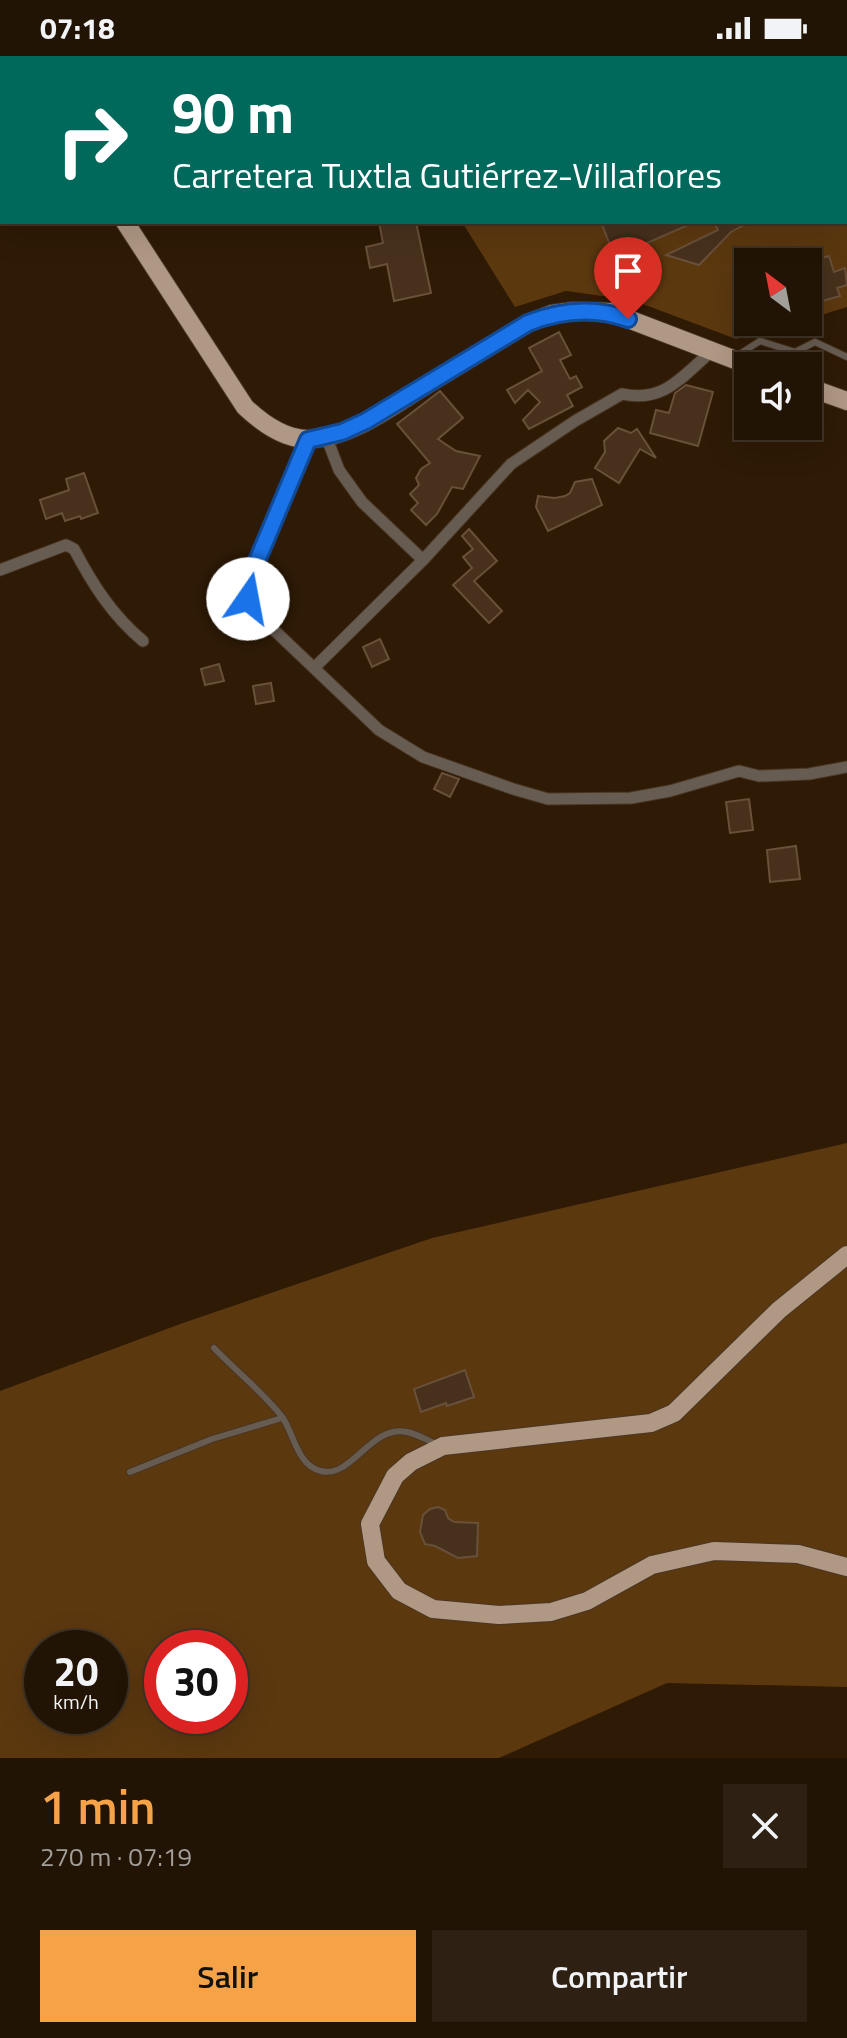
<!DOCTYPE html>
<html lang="es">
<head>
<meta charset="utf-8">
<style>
	body { margin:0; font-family:"Titillium Web",sans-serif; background:#2e2113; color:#f1f3f6; height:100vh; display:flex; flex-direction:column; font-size:30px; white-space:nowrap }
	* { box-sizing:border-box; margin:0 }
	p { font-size:26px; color:#a29e9a }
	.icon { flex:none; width:44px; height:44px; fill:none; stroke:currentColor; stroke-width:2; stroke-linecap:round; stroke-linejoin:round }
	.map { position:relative; height:1702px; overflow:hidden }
	.sheet { display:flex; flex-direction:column; background:#221404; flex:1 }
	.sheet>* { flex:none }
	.banner { position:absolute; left:0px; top:0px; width:848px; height:168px; box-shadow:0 8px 32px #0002,0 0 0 2px #3f3326; background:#00695c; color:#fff; overflow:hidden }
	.needle { width:52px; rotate:328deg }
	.fabs { position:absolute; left:734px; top:192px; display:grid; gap:16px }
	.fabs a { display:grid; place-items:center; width:88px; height:88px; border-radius:0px; background:#221404; box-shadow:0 8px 32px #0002,0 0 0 2px #3f3326; font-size:40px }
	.speed { position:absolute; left:24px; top:1574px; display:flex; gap:16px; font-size:40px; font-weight:700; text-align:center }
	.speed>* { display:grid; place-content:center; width:104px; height:104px; border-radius:50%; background:#221404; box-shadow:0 8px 32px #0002,0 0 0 2px #3f3326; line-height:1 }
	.speed small { font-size:20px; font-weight:400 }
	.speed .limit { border:12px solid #d22; background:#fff; color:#111 }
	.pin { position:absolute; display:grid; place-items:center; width:68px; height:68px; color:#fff; margin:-82px -34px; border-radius:50% 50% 50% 0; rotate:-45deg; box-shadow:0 0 8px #0007 }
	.pin .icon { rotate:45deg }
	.me { position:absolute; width:88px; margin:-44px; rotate:12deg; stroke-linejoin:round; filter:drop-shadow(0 0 6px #0008) }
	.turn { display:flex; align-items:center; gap:28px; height:168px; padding:0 40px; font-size:36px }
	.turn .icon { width:104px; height:104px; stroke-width:2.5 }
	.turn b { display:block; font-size:56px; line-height:68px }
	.round { display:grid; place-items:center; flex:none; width:84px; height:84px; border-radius:0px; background:#2e2113 }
	.head { display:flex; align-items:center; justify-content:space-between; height:136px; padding:0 40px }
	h1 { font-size:48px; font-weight:600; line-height:60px; color:#f6a247 }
	.primary-button { display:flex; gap:16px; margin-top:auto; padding:16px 40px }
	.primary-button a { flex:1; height:92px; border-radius:0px; background:#f6a247; color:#111; font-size:32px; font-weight:600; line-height:92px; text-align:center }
	.primary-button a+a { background:#2e2113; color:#f1f3f6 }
	.status { display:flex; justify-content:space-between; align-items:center; height:56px; padding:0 40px; background:#221404; direction:ltr }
	.status svg { height:22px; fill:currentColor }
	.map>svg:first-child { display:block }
</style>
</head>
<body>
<div class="status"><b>07:18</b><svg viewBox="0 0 49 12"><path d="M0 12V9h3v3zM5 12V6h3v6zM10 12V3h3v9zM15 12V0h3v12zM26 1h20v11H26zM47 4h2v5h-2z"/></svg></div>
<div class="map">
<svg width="847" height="1702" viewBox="0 0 847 1702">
	<rect width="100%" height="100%" fill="#2e1a05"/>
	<!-- green -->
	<g fill="#5c380f" fill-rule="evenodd">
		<path d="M357,0h490v251l-39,12v-57h-60v60h48l-60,17 -104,-39 -66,-9 -51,16 -53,-85h384v-164z"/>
		<path d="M847,1087v544l-180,-4 -168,75h-499v-367l183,-68 249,-85zM42,1592h68v68h-68zM162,1592h68v68h-68z"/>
	</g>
	<!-- building -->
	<g fill="#47311c" stroke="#68503a" stroke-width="2">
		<path d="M379,166h37l15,71 -37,8 -7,-37 -17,4 -4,-21 17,-4z"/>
		<path d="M601,166h94l-62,27 2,7 -18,7z"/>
		<path d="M714,166h35l-18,10 -32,33 -33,-10 52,-25z"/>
		<path d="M829,200l5,16 11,-4 2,17 -10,3 3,8 -32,9v-43z"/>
		<path d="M559,276l12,23 -11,5 10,19 6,-3 6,11 -15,8 6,11 -44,23 -6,-9 17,-18 -12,-12 -13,13 -8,-13 35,-19 -13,-23z"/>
		<path d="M686,329l27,7 -15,54 -48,-13 6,-23 13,3 6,-20z"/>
		<path d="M440,335l23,27 -25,21 18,12 24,5 -17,33 -11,-2 -15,27 -11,11 -15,-15 7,-7 -8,-9 9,-9 -3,-7 5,-9 9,-6 -33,-39z"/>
		<path d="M618,372l13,5 6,-4 19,29 -16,-9 -21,34 -24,-15 10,-16 -1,-11z"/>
		<path d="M84,417l14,40 -17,6 -1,-3 -15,5 -3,-8 -16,6 -6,-19 29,-10 -3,-11z"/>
		<path d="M592,423l10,26 -54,26 -12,-24 2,-11 17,2 10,-2 5,-3 5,-11z"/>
		<path d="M469,473l28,32 -23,20 28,30 -13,12 -36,-38 19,-17 -9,-11 10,-8 -11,-13z"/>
		<path d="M380,583l9,20 -17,8 -9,-20z"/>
		<path d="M219,608l5,17 -19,4 -4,-16z"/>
		<path d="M271,627l3,18 -18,3 -3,-18z"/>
		<path d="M442,717l17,6 -9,18 -16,-8z"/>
		<path d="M749,743l4,31 -23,3 -4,-31z"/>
		<path d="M796,790l4,33 -30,3 -3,-32z"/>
		<path d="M465,1314l9,27 -27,9 -1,-3 -25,9 -7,-23z"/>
		<path d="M438,1451l7,3 3,8 6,4 24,1 -1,33 -19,2 -23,-12 -10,-2 -5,-12 3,-17 7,-6z"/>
	</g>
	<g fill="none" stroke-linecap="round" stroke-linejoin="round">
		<!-- lane casing -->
		<g stroke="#4a3623" stroke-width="8">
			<g id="lane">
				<path d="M735,301l25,-16 35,11"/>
				<path d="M789,310l6,-14 20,-10 32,15"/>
				<path d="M214,1292c20,21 52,47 69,70 11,17 15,48 38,53 31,8 50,-47 86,-39 10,2 20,8 29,12"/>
				<path d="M130,1416l82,-33 70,-21"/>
			</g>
		</g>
		<!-- street casing -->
		<g stroke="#4a3623" stroke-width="13">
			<g id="street">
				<path d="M326,380l13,34 23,32 61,58"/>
				<path d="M308,384l-62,147 8,24 125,119 44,27 90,32 35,10 83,-1 39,-7 69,-20 20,5 50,-2 38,-7"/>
				<path d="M0,514l66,-25 8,4c19,36 38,66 69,92"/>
				<path d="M315,611l108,-107 88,-96 64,-43 47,-27c43,9 60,-18 90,-43"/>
			</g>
		</g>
		<!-- primary casing -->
		<g stroke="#4a3623" stroke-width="20">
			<g id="primary">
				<path d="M19,0l2,2"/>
				<path d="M125,166l120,185c18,17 40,33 65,32 43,-2 83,-34 118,-55 33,-20 67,-41 100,-61l24,-9 22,-3 36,1 141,54"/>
				<path d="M808,331l39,14"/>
				<path d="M847,1199l-68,55 -105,103 -23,10 -208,23 -32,16 -16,14 -25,48 6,37 23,30 34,18 66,6 52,-3 36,-11 65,-36 62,-14 84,3 49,13"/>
			</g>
		</g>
		<!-- lane -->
		<use href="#lane" stroke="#675c52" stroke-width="6"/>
		<!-- street -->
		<use href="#street" stroke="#675c52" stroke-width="11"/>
		<!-- primary -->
		<use href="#primary" stroke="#af9884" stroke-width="18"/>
	</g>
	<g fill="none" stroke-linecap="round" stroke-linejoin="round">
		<!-- route casing -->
		<g stroke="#114b97" stroke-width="20">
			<path id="route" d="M248,543l-2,-12 62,-147 34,-8 24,-11 162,-98c33,-13 66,-16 100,-4"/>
		</g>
		<!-- route -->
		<use href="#route" stroke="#1a73e8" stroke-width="14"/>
	</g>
</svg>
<div class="fabs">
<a><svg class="needle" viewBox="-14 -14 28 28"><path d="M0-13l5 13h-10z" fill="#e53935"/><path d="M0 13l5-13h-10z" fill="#a29e9a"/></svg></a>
<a><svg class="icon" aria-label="sound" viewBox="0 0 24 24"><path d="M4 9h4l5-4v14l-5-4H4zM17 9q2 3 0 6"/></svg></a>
</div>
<div class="speed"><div>20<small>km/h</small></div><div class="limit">30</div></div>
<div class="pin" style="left:628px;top:263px;background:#d93025"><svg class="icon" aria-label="arrive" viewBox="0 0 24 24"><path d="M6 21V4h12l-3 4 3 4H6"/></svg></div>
<svg class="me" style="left:248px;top:543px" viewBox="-20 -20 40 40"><circle r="19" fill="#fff"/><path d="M0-13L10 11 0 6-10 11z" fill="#1a73e8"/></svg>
<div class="banner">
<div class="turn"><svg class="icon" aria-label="right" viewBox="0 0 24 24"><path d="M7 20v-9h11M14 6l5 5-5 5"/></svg><div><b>90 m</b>Carretera Tuxtla Gutiérrez-Villaflores</div></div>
</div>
</div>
<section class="sheet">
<div class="head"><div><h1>1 min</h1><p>270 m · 07:19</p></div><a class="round"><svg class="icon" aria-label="close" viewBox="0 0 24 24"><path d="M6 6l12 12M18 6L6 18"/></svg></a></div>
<div class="primary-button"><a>Salir</a><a>Compartir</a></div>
</section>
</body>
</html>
